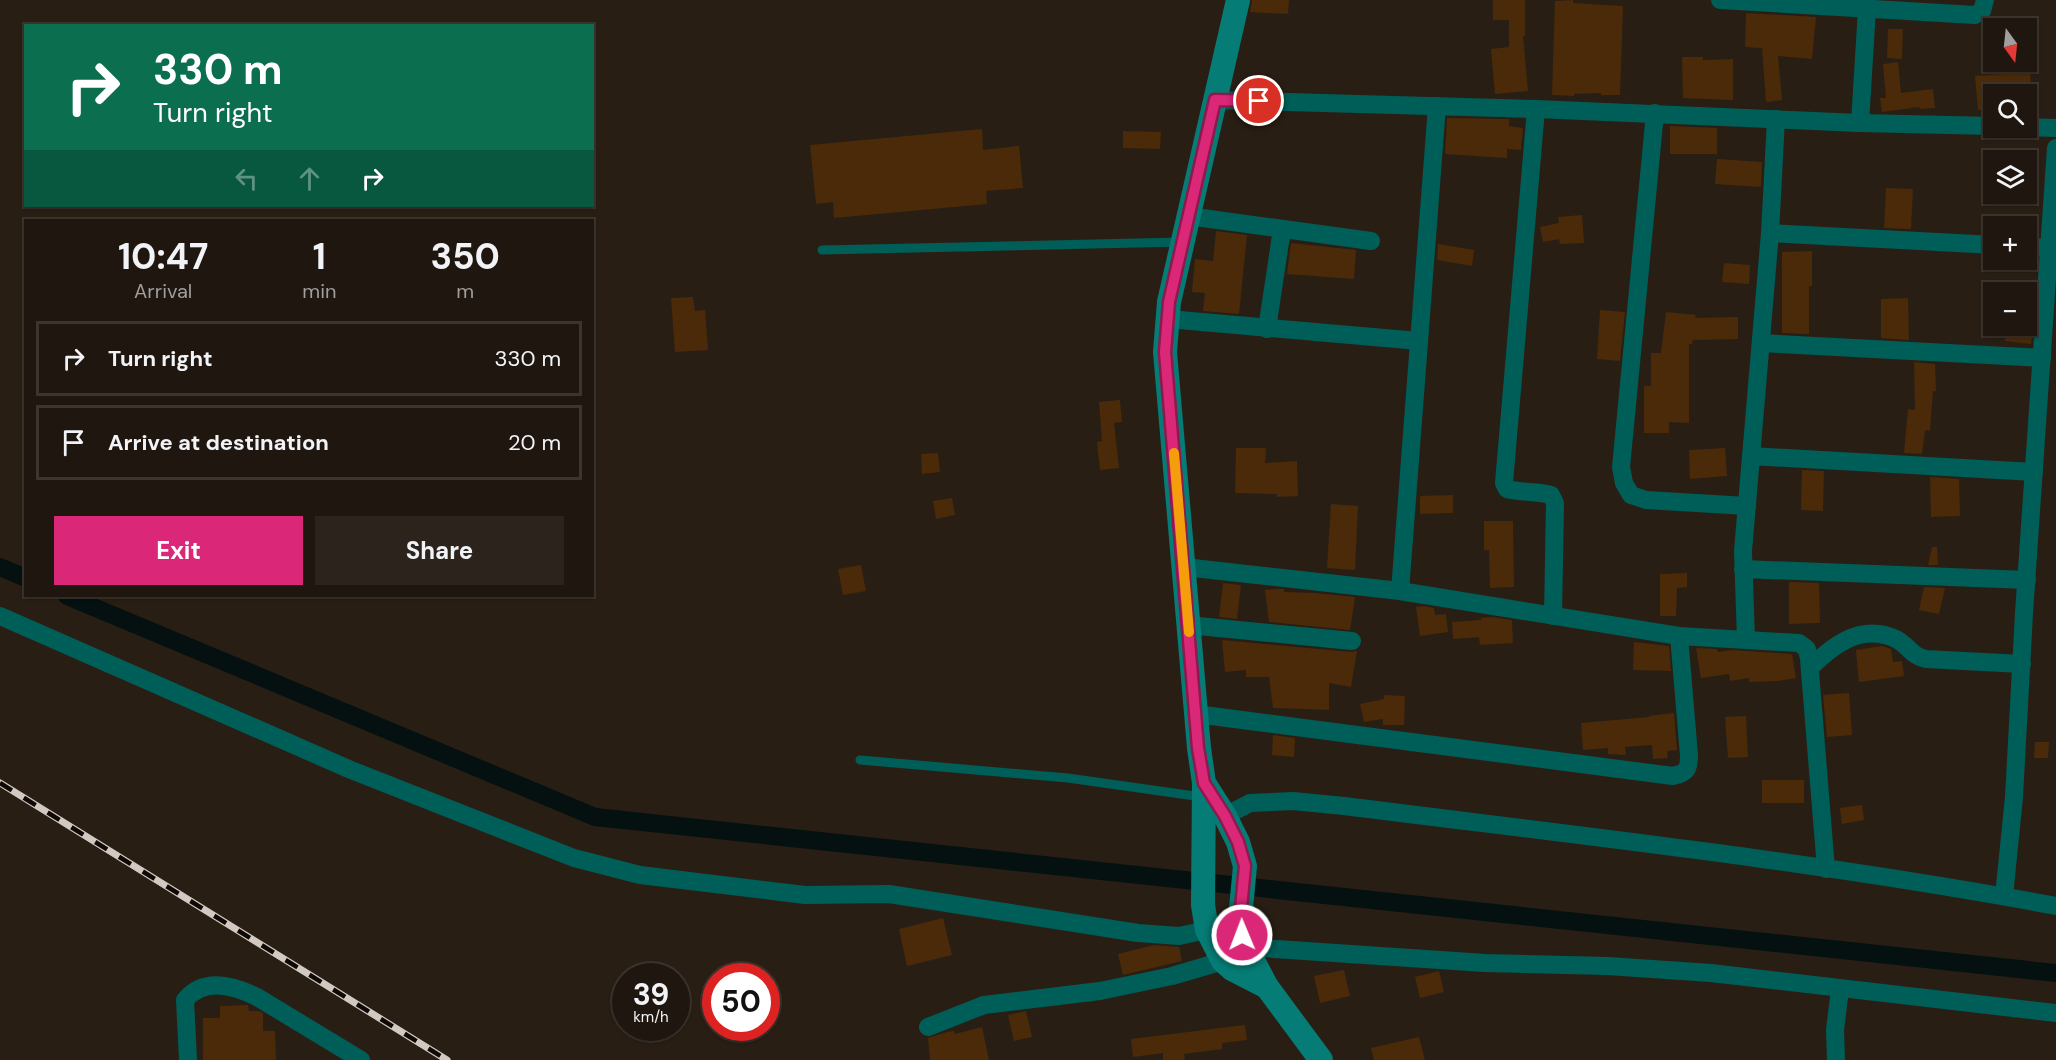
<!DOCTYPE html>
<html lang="en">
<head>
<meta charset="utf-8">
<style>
	body { margin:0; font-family:"DM Sans",sans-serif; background:#2c231d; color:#f1f3f6; height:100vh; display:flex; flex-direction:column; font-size:22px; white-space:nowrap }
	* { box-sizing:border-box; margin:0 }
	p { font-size:20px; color:#a19f9e }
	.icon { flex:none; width:33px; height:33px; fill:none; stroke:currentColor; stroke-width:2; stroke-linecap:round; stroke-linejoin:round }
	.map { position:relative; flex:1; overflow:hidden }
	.drawer { position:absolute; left:24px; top:219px; width:570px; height:378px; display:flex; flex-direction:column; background:#1f160f; border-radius:0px; box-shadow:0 2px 4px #0004,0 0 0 2px #3c352f }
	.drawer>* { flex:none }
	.banner { position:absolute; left:24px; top:24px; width:570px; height:183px; border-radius:0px; box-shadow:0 2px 4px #0004,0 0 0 2px #3c352f; background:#0b6e4f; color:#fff; overflow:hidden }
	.needle { width:39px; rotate:165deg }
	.tools { position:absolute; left:1983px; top:18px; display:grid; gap:12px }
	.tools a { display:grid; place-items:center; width:54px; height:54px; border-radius:0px; background:#1f160f; box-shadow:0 2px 4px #0004,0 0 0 2px #3c352f; font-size:30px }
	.speed { position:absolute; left:612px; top:963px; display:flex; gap:12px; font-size:30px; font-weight:700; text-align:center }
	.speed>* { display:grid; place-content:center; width:78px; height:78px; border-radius:50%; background:#1f160f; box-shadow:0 2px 4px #0004,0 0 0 2px #3c352f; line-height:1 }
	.speed small { font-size:15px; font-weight:400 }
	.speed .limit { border:9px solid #d22; background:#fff; color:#111 }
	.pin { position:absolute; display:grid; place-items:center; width:51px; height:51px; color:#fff; margin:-26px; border:3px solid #fff; border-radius:50%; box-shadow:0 2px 6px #0007 }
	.me { position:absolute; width:66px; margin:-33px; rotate:359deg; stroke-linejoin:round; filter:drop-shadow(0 0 4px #0008) }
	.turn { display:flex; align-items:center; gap:21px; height:126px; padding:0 30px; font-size:27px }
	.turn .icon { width:78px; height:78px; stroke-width:2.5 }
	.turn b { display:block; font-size:42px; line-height:51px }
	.lanes { display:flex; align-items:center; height:57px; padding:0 30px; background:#0003; justify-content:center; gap:30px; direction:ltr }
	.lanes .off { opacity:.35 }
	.eta { display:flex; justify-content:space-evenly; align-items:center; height:102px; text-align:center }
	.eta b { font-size:36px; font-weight:700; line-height:42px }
	.button { display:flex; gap:12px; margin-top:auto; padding:12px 30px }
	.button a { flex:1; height:69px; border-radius:0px; background:#db2777; color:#fff; font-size:24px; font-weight:700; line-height:69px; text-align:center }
	.button a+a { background:#2c231d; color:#f1f3f6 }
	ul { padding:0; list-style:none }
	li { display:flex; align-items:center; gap:18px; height:75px; margin:0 12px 9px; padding:0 18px; border:3px solid #3c352f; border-radius:0px }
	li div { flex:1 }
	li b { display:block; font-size:22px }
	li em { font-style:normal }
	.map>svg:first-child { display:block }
</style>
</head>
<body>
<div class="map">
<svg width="2056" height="1060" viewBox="0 0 2056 1060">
	<rect width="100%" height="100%" fill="#291e14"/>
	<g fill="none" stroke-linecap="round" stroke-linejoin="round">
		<!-- canal -->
		<g stroke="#041110" stroke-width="18">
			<path d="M0,567l26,11"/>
			<path d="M67,596l528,221 1461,156"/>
		</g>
	</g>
	<!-- building -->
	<g fill="#4a2a09">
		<path d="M1252,0h37l-1,14 -38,-2z"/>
		<path d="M1493,0h32v36h-2l5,55 -33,3 -4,-45 18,-2v-27h-16z"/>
		<path d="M1573,0v3l50,3 -3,89h-19v-2l-27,1v2l-22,-1 3,-94z"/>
		<path d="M1746,13l70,4 -4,42 -34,-3 4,44 -16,2 -4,-54 -17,-1z"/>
		<path d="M1888,29h15l-1,30 -15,-1z"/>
		<path d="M1682,57h21v3l30,-1v41l-50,-2z"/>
		<path d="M1898,62l3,31 32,-4 2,19 -15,1 -1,-2 -37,5 -2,-14h6l-3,-34z"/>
		<path d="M2013,62h17l1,32h-37v14l-16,2 -3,-34 39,-3z"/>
		<path d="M1447,118l62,1v7l14,2 -2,22 -14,-1v9l-62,-4z"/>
		<path d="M1670,126l47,2v26h-47z"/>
		<path d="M982,129l1,21 36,-4 4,42 -37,3 1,13 -153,14 -1,-16 -17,2 -6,-59z"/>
		<path d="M1123,131l38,1 -1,17 -37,-1z"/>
		<path d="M1717,159l45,3 -1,25 -46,-3z"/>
		<path d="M1886,188l27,1 -2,40 -27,-1z"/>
		<path d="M1582,215l2,28 -24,1 -1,-5 -16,3 -3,-15 19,-4 -1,-6z"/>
		<path d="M1216,231l31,4 -8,79 -36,-3 2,-18 -13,-1 3,-33 18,2z"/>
		<path d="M1291,243l65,7 -2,29 -67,-5z"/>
		<path d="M1438,244l36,6 -2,16 -35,-6z"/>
		<path d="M1812,251v35h-3v48l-27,-1v-81z"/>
		<path d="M1724,263l26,2 -1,19 -27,-2z"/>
		<path d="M693,297l2,14 10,-1 3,40 -33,2 -4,-54z"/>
		<path d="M1908,298l1,42 -28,-2v-39z"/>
		<path d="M1600,310l25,2 -5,49 -23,-2z"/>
		<path d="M1666,312l30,3 -1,3 43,-1v22l-45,1 -1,4h-3v79l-20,-1v11h-25v-47h7v-33h10z"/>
		<path d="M2007,326h26l-2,18 -26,-3z"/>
		<path d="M1914,362l21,2 1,27h-3l-3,40 -5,-1 -3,24 -18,-1 4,-44 7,1z"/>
		<path d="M1120,400l2,22 -8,1 5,45 -19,2 -3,-28 5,-1 -3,-39z"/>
		<path d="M1236,448h30l-1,15 32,-2 1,35 -21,1v-3l-42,-1z"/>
		<path d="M1725,448l2,28 -37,3 -1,-29z"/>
		<path d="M938,453l2,19 -18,2 -1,-20z"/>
		<path d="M1802,470l22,1 -1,40 -22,-1z"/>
		<path d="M1930,477l29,2 1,37 -29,1z"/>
		<path d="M1453,495v18l-33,1v-18z"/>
		<path d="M952,498l3,17 -19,4 -3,-18z"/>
		<path d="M1331,504l27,2 -3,64 -28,-2z"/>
		<path d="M1484,521h29l1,66 -24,1 -1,-38h-5z"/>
		<path d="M1932,547h5l1,18h-10z"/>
		<path d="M861,565l5,26 -23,4 -5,-26z"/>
		<path d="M1687,573v14l-10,1 -1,28h-16v-42z"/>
		<path d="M1789,582l30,1 1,40 -31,1z"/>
		<path d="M1223,583l18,2 -4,34 -18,-2z"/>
		<path d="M1924,587l21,1 -6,26 -20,-4z"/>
		<path d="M1277,589h7v3l31,1 40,4 -5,33 -81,-8 -4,-32z"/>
		<path d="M1424,606l10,2 1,7 11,-1 2,18 -28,4 -4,-29z"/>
		<path d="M1492,617l20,3 1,23 -33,2 -1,-8 -26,2 -1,-17 29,-2v-2z"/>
		<path d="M1222,640l129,12 6,-1 -6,36 -22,-4v27l-56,-2 -4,-31h-23v-7l-21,2z"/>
		<path d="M1634,642l35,4 2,25 -38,-1z"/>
		<path d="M1882,646l9,3 2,13 9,-1 2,15 -45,6 -3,-32z"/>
		<path d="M1696,648l21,1 1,3 14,-2 60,4 4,24 -18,3 -29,1v-4l-19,3 -1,-7 -28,4z"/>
		<path d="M1849,693l3,42 -25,2 -4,-42z"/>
		<path d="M1384,695l21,1 -1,29h-21v-6l-19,3 -4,-18 24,-5z"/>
		<path d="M1674,713l3,37 -10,1 1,7 -15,1 -1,-14 -27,2 1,8 -18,-1v-6l-25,2 -2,-27 68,-6v-1z"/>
		<path d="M1746,716l2,41 -20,1 -3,-41z"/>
		<path d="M1273,735l22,3 -1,19 -22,-2z"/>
		<path d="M2035,742h14l-1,16h-14z"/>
		<rect x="1762" y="780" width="42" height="23"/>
		<path d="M1862,805l2,15 -22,4 -2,-16z"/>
		<path d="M943,918l9,37 -45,11 -8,-37z"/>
		<path d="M1154,945l25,2 3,14 -59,14 -5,-21z"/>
		<path d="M1344,970l6,26 -30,7 -6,-27z"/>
		<path d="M1439,971l5,21 -24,6 -5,-21z"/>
		<path d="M248,1005l1,6h9l5,2v18h12l1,29h-73v-42h17v-12z"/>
		<path d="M1026,1011l6,26 -18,4 -6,-26z"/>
		<path d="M1245,1025l2,15 -25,3v6l-38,5 1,6h-22v-7l-30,4 -2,-18z"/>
		<path d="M982,1027l7,33h-59l-2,-22 19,-6 7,-1 1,3z"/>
		<path d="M1419,1037l6,23h-51l-3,-12z"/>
	</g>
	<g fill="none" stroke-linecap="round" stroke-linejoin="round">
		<!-- service -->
		<g stroke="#005e58" stroke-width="9">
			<path d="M822,250l360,-8"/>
			<path d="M860,760l208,18 134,19"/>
		</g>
		<!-- minor -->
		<g stroke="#005e58" stroke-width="18">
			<path d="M1720,0l255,15 7,-4 3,-11"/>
			<path d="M1215,100l321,9 324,14 134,3"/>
			<path d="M1536,109l-32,374 3,6c15,4 30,2 44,6l4,8 -2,113"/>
			<path d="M1655,113l-34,354 3,16 7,12 15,5 101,6"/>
			<path d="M1860,123l7,-114"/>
			<path d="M2026,127l30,1"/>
			<path d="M1188,216l183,25"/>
			<path d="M1770,233l224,12"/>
			<path d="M2026,247l23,1"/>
			<path d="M1168,319l251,22"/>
			<path d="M1267,329l15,-100"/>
			<path d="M1761,343l281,15"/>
			<path d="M1751,456l283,16"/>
			<path d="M1184,567l216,24 279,45 120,7 8,6 2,10 17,210"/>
			<path d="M1743,569l284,11"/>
			<path d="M1400,591l37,-485"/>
			<path d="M0,616l351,154 223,88 66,17 165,20 84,-1 249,39 41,3 28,-6"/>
			<path d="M1188,625l164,16"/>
			<path d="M1746,639l-3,-88 27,-318 6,-114"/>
			<path d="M1810,668c23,-23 51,-45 86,-29 12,6 15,17 30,20l96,5"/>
			<path d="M1196,714l477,62c14,-3 16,-7 16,-21l-10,-119"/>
			<path d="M1225,816l25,-13 43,-2 51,5c238,30 477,56 712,100"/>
			<path d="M2004,896l10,-99 10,-184 32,-465"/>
			<path d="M1246,947l239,16 123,3 103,7 345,40"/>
			<path d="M928,1027l56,-22 116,-14 72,-15 51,-15"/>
			<path d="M188,1060l-3,-60c19,-23 48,-15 72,-3l104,63"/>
			<path d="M1836,1060l-1,-30 5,-41"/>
		</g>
		<!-- secondary -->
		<g stroke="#057c75" stroke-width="24">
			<path d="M1238,0l-69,302 -4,50 34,396 5,35 21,33 13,26 7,24 -5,53 2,16 4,12 21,40 54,73"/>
			<path d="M1204,783l-1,122 4,25 16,31 9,8 35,18"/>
		</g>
		<!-- rail casing -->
		<g stroke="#d1c9c2" stroke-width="7">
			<path id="rail" d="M0,783l447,277"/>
		</g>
		<!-- rail -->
		<use href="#rail" stroke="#0e0905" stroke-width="4.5" stroke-dasharray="14" stroke-linecap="butt"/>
	</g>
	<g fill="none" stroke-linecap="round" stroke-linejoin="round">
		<!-- route casing -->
		<g stroke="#8e194d" stroke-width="15">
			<path id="route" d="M1242,935l-2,-16 5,-53 -7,-24 -13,-26 -21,-33 -6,-35 -33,-396 4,-50 46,-202 44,1"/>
		</g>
		<!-- route -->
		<use href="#route" stroke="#db2777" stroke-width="10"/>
		<!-- slow -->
		<path stroke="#f59e0b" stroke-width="10" d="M1174,453l15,179"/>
	</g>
</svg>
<div class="tools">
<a><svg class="needle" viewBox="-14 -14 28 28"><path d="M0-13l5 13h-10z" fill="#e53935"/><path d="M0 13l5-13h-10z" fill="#a19f9e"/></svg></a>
<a><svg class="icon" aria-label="search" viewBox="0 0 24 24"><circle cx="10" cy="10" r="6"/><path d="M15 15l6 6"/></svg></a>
<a><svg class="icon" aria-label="layers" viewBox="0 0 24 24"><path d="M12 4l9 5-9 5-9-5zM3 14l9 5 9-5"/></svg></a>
<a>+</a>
<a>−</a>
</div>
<div class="speed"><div>39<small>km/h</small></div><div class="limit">50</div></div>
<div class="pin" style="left:1259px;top:101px;background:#d93025"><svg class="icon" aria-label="arrive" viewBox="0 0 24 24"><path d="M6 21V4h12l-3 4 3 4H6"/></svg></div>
<svg class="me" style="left:1242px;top:935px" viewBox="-20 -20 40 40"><circle r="17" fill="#db2777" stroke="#fff" stroke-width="3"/><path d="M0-11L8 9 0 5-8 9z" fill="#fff"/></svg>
<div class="banner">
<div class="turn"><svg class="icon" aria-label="right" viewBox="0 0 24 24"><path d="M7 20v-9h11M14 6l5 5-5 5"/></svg><div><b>330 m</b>Turn right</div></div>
<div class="lanes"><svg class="icon off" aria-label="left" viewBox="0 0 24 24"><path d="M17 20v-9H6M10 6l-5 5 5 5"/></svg><svg class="icon off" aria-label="ahead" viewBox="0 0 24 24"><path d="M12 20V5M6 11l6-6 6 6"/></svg><svg class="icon" aria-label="right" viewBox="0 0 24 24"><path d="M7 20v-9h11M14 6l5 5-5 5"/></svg></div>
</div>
<section class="drawer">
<div class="eta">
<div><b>10:47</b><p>Arrival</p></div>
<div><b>1</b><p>min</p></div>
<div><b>350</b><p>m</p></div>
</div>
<ul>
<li><svg class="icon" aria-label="right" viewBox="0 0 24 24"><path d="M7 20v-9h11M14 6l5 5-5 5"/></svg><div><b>Turn right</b></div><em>330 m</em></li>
<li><svg class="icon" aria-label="arrive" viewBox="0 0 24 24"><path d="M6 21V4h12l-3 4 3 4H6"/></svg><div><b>Arrive at destination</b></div><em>20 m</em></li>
</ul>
<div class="button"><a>Exit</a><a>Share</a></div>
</section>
</div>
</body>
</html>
